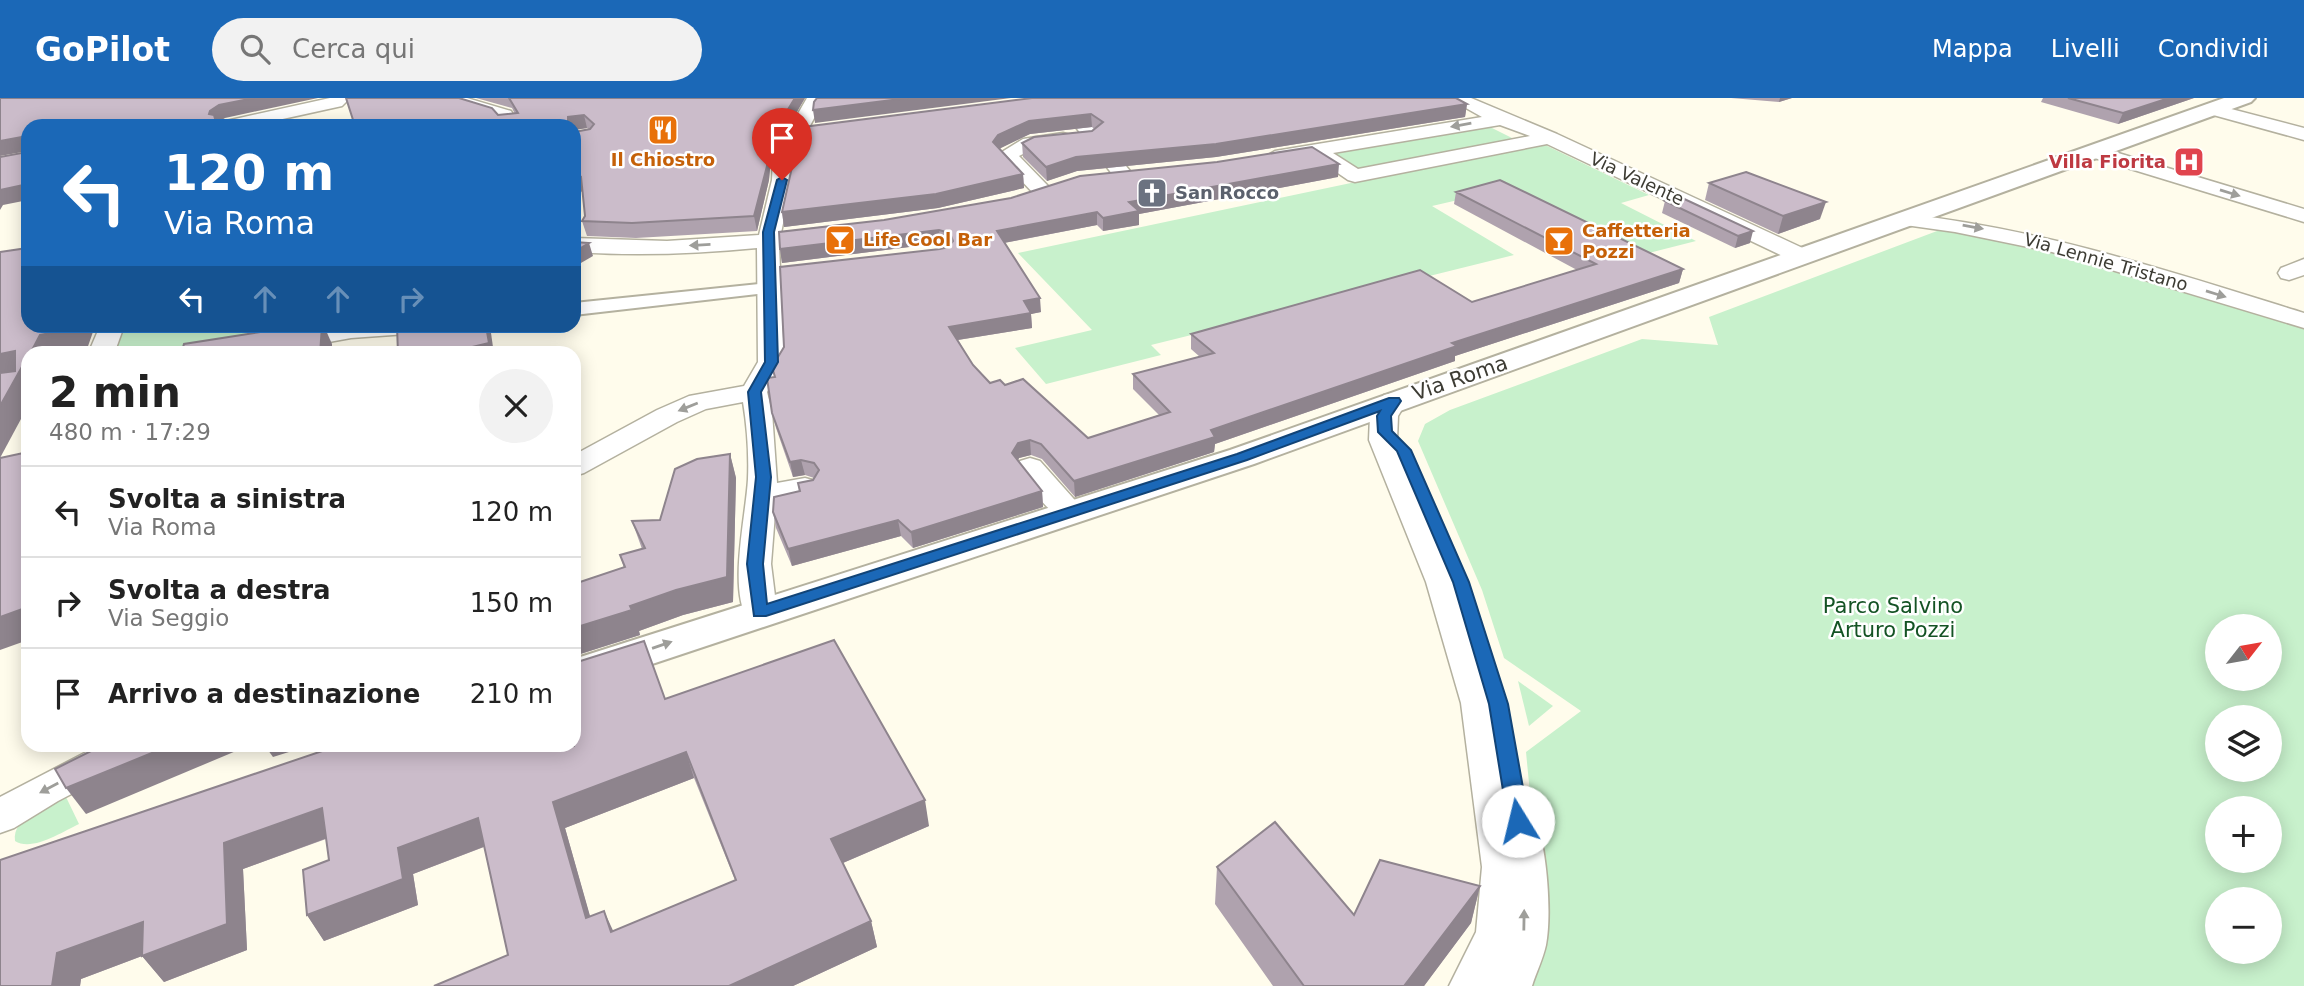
<!DOCTYPE html>
<html lang="it">
<head>
<meta charset="utf-8">
<style>
	body { margin:0; font-family:"DejaVu Sans",sans-serif; background:#f2f2f2; color:#222; height:100vh; display:flex; flex-direction:column; font-size:26px; white-space:nowrap }
	* { box-sizing:border-box; margin:0 }
	p { font-size:23px; color:#767676 }
	.icon { flex:none; width:38px; height:38px; fill:none; stroke:currentColor; stroke-width:2; stroke-linecap:round; stroke-linejoin:round }
	.map { position:relative; flex:1; overflow:hidden }
	.details { position:absolute; left:21px; top:248px; width:560px; height:406px; display:flex; flex-direction:column; background:#fff; border-radius:21px; box-shadow:0 4px 18px #0003 }
	.details>* { flex:none }
	.hud { position:absolute; left:21px; top:21px; width:560px; height:214px; border-radius:21px; box-shadow:0 4px 18px #0003; background:#1b68b7; color:#fff; overflow:hidden }
	.needle { width:46px; rotate:59deg }
	.tools { position:absolute; left:2205px; top:516px; display:grid; gap:14px }
	.tools a { display:grid; place-items:center; width:77px; height:77px; border-radius:50%; background:#fff; box-shadow:0 4px 18px #0003; font-size:35px }
	.pin { position:absolute; display:grid; place-items:center; width:60px; height:60px; color:#fff; margin:-72px -30px; border-radius:50% 50% 50% 0; rotate:-45deg; box-shadow:0 0 7px #0007 }
	.pin .icon { rotate:45deg }
	.me { position:absolute; width:77px; margin:-38px; rotate:351deg; stroke-linejoin:round; filter:drop-shadow(0 0 5px #0008) }
	.turn { display:flex; align-items:center; gap:24px; height:147px; padding:0 28px; font-size:32px }
	.turn .icon { width:91px; height:91px; stroke-width:2.5 }
	.turn b { display:block; font-size:49px; line-height:60px }
	.lanes { display:flex; align-items:center; height:66px; padding:0 28px; background:#0003; justify-content:center; gap:35px; direction:ltr }
	.lanes .off { opacity:.35 }
	.round { display:grid; place-items:center; flex:none; width:74px; height:74px; border-radius:37px; background:#f2f2f2 }
	.head { display:flex; align-items:center; justify-content:space-between; height:119px; padding:0 28px }
	h1 { font-size:42px; font-weight:800; line-height:52px }
	ul { padding:0; list-style:none }
	li { display:flex; align-items:center; gap:21px; height:91px; padding:0 28px; border-top:2px solid #e0e0e0 }
	li div { flex:1 }
	li b { display:block; font-size:26px }
	li em { font-style:normal }
	header { display:flex; align-items:center; gap:42px; box-sizing:border-box; height:98px; padding:0 35px; background:#1b68b7; color:#fff }
	header strong { font-size:33px }
	nav { display:flex; gap:38px; margin-inline-start:auto; font-size:24px }
	.search { width:490px; height:63px; background:#f2f2f2; display:flex; align-items:center; gap:18px; box-sizing:border-box; padding:0 24px; border-radius:38px; color:#767676; font-size:26px }
	.map>svg:first-child { display:block }
</style>
</head>
<body>
<header>
<strong>GoPilot</strong>
<div class="search"><svg class="icon" aria-label="search" viewBox="0 0 24 24"><circle cx="10" cy="10" r="6"/><path d="M15 15l6 6"/></svg>Cerca qui</div>
<nav><a>Mappa</a><a>Livelli</a><a>Condividi</a></nav>
</header>
<div class="map">
<svg width="2304" height="888" viewBox="0 0 2304 888">
	<rect width="100%" height="100%" fill="#fffcec"/>
	<!-- green -->
	<g fill="#c8f1cc" fill-rule="evenodd">
		<path d="M1482,25l34,17 -160,31 -30,-19z"/>
		<path d="M1541,45l108,52 -28,8 75,38 -59,15 -127,-68 -78,18 82,49 -363,90 10,10 -115,29 -31,-36 77,-18 -74,-77z"/>
		<path d="M1945,130l42,6 135,36 182,55v661h-776l16,-47 -18,-187 55,-41 -77,-53 -22,-68 -64,-149 7,-17 25,-14 192,-71 76,6 -9,-28zM2217,528h53v53h-53zM2217,620h53v52h-53zM2217,710h53v53h-53zM2217,802h53v52h-53z"/>
		<path d="M117,228h275l-189,27 -97,1z"/>
		<path d="M1518,583l35,25 -24,20z"/>
		<path d="M66,699l13,27c-17,8 -47,28 -64,17 -3,-25 33,-35 51,-44z"/>
	</g>
	<g fill="none" stroke-linecap="round" stroke-linejoin="round">
		<!-- pedestrian casing -->
		<g stroke="#b4b19f" stroke-width="4">
			<path id="pedestrian" d="M769,185l9,5 -3,4 -201,23v-12z"/>
		</g>
		<!-- minor casing -->
		<g stroke="#b4b19f" stroke-width="3">
			<g id="minor">
				<path d="M330,0h20l-8,8 -91,20h-34l9,-5z"/>
				<path d="M440,0h27l44,13 9,15h-18l-4,-7 -55,-17z"/>
				<path d="M807,0h18l-32,59 -1,23 -11,53 41,-5 8,1 3,5 -3,5 -51,7 5,116 -17,30 5,20 5,71 28,-5 11,3 4,6 -4,6 -40,8 -5,63 6,48 -5,8 -12,3 -12,-3c-20,-31 -2,-104 0,-141 1,-25 -1,-53 -5,-77l-37,7 -29,13 -93,51 -10,3v-21l83,-45 32,-14 55,-10 14,-24 -1,-114c-61,6 -122,8 -183,4v-14l93,3 92,-6 13,-55 1,-23z"/>
				<path d="M1047,0h19l17,15 47,58 3,4 -3,4h-14l-45,-58z"/>
				<path d="M1448,0h23l86,36 252,117 3,5 -3,5h-16l-246,-117 -192,38 -7,-2 -35,-24 -38,7 -10,-6 10,-6 207,-34zM1500,27l30,11 -172,33 -25,-16z"/>
				<path d="M2212,6l92,24v12l-98,-27 -3,-4 3,-4z"/>
				<path d="M1063,35l7,2 2,4 -2,4 -35,5 -16,8 31,32 3,4 -3,4h-14l-39,-41 26,-16z"/>
				<path d="M2095,48l209,63v13l-216,-66 -2,-4z"/>
				<path d="M1905,116c138,15 267,58 399,99v15l-252,-76 -97,-20 -57,-8 -4,-4 4,-4z"/>
				<path d="M2304,161v16l-15,5 -8,-2 -3,-5 3,-5z"/>
				<path d="M100,228h24l-10,28h-26z"/>
				<path d="M340,228h93l-3,5 -9,2 -70,5 -88,16h-60l3,-5 9,-3z"/>
				<path d="M1394,295l10,2 3,6 -9,15 -1,24 61,142 39,121 17,105 18,4c15,27 20,102 14,133 -3,14 -10,28 -14,41h-83l27,-54 6,-65 -21,-164 -35,-121 -57,-142 1,-24 14,-21z"/>
				<path d="M1030,360l10,3 41,46 4,6 -4,6c-28,7 -45,-27 -61,-46l-5,-6 5,-6z"/>
				<path d="M98,648h52l-6,10 -86,45 -44,27 -14,5v-36z"/>
			</g>
		</g>
		<!-- tertiary casing -->
		<g stroke="#b4b19f" stroke-width="4">
			<path id="tertiary" d="M2224,0h31l-4,4 -997,362 -680,226v-31l656,-209z"/>
		</g>
		<!-- pedestrian -->
		<use href="#pedestrian" fill="#fff" fill-rule="evenodd"/>
		<!-- minor -->
		<use href="#minor" fill="#fff" fill-rule="evenodd"/>
		<!-- tertiary -->
		<use href="#tertiary" fill="#fff" fill-rule="evenodd"/>
	</g>
	<!-- wall -->
	<g fill="#afa2ae" fill-rule="evenodd">
		<path d="M476,0h329l-34,58 -2,24 -12,51 -121,7 -49,-2 -5,-15 3,-5 4,-87 -2,-1 -13,2v-4l-76,-11 17,-1 -3,-6z"/>
		<path d="M1032,0l435,6 -2,13 -249,40 -139,14 -30,10 -24,-24 -1,-14 70,-12 2,-2 -2,-2 -62,7 -30,14 23,26 1,14 -86,20 -154,19 -2,-15z"/>
		<path d="M1731,0h61l-13,4z"/>
		<path d="M2043,0h151l-76,26 -77,-22z"/>
		<path d="M1338,79l-199,37v11l-36,6 -6,-6 -93,18 37,69 -10,2 1,14 -74,12 15,25 17,18 15,2 83,53 71,-23 -26,-26v-15l67,-17 -9,-8v-15l281,-32 105,-32 -123,-66 2,-12 227,77 -4,14 -224,73v5l-240,83 -1,8 -139,45 -33,-38 -11,-4 -12,3 -1,3 24,30 1,16 -130,41 -12,-12 -109,30 -16,-38 -3,-16 26,-21 -1,-8 15,-3 1,-2 -9,-3 -12,2 -17,-49 -4,-15 2,-36 166,-128 9,-3 -8,-3 -159,20 -2,-14z"/>
		<path d="M1709,85l111,36 -42,15 -73,-34z"/>
		<path d="M1680,99l70,46 -15,5 -73,-35 3,-12z"/>
		<path d="M730,356l6,24 -3,124 -50,13 -44,16 1,4 -66,21 50,-88 -4,-13 22,-6 -10,-28 28,-1z"/>
		<path d="M665,601l264,127 -86,37 28,58 6,26 -84,39h-359l74,-31 -24,-108 -71,27 5,31 -94,36 -17,-26 22,-55 -3,-21 -83,30 4,81 -83,32 -22,-26 -61,23 -1,7h-80v-126zM694,680l41,102 -122,51 -23,-14 -25,-89z"/>
		<path d="M1217,769l137,48 126,-29 -9,37 -47,63h-151l-58,-82z"/>
	</g>
	<!-- shaded-wall -->
	<g fill="#8e848d">
		<path d="M254,0h64l-93,20 -8,5 2,3h-2l-8,-12 1,-3 9,-6z"/>
		<path d="M795,0h10l-34,58 -2,24 -12,51 -3,-15 14,-74z"/>
		<path d="M908,0h103l-196,25 -2,-13z"/>
		<path d="M1780,0h12l-13,4z"/>
		<path d="M2169,0h25l-76,26 5,-11z"/>
		<path d="M1467,6l-2,13 -249,40 -139,14 -30,10 -1,-14 30,-10z"/>
		<path d="M1091,16l1,13 -62,7 -31,15 -6,-7 5,-7 31,-14z"/>
		<path d="M584,17l3,13 -13,2v-4h-6v-9z"/>
		<path d="M22,39l6,14 -28,5v-15z"/>
		<path d="M1339,66l-1,13 -199,37v11l-36,6v-13l26,-16z"/>
		<path d="M1023,76l1,14 -86,20 -154,19 -2,-15z"/>
		<path d="M581,79l4,14 -11,2v-15z"/>
		<path d="M28,86v16l-25,5 -3,5v-20z"/>
		<path d="M1826,104l-6,17 -42,15 5,-18z"/>
		<path d="M1097,114v13l-99,19 -1,-13z"/>
		<path d="M939,132l2,13 -159,20 -2,-14z"/>
		<path d="M1753,133l-3,12 -15,5 3,-12z"/>
		<path d="M589,145l4,13 -19,11v-15z"/>
		<path d="M1683,171l-4,14 -224,73v5l-240,83 -1,8 -139,45 -1,-16 137,-51 241,-87z"/>
		<path d="M1040,200l1,14 -10,2 1,14 -81,13 -2,-14 75,-26z"/>
		<path d="M74,228h21l-9,26 -10,2h-46l10,-19z"/>
		<path d="M322,228h2l8,18v10h-12z"/>
		<path d="M486,228h4l4,28h-51z"/>
		<path d="M15,253l13,5v50l-28,52v-104z"/>
		<path d="M1030,342l1,15 -12,3 -6,11 -1,-16 6,-10z"/>
		<path d="M730,356l6,24 -3,124 -50,13 -44,16 1,4 -66,21v-28l56,-22 46,-16z"/>
		<path d="M801,362l4,15 -12,2 -3,-15z"/>
		<path d="M1042,393l1,16 -130,41 -2,-16z"/>
		<path d="M898,422l3,16 -109,30 -4,-17z"/>
		<path d="M28,509v33l-28,10v-33z"/>
		<path d="M169,648h79l-162,68 -20,-26z"/>
		<path d="M265,648h43l-35,11z"/>
		<path d="M686,654l8,26 -129,50 33,116 -12,-26 -33,-116z"/>
		<path d="M925,702l4,26 -91,39 -7,-26z"/>
		<path d="M322,710l16,26 -95,35 4,81 -83,32 -22,-26 -61,23 -1,7h-28l5,-33 167,-110z"/>
		<path d="M478,720l13,26 -78,30 5,31 -94,36 -17,-26 91,-67z"/>
		<path d="M1480,788l-9,37 -47,63h-20z"/>
		<path d="M604,813l12,26 -5,-5z"/>
		<path d="M871,823l6,26 -84,39h-64z"/>
	</g>
	<!-- building -->
	<g fill="#cbbcca" stroke="#8e848d" stroke-width="2" fill-rule="evenodd">
		<path d="M0,0h254l-35,7 -9,6 -1,3 5,1 3,11h-189v58l-28,6v-33l22,-4v-16l-22,4z"/>
		<path d="M346,0h113l33,10 6,7 20,-2 -9,-15h286l-27,44 -1,24 -13,50 -122,7 -50,-2 3,-5 -4,-39 -7,1v-46l16,-3 4,-5 -10,-9 -16,2v9h-213z"/>
		<path d="M817,0h91l-95,12 1,-8z"/>
		<path d="M1032,0h424l11,6 -251,40 -140,13 -30,10 -24,-24 12,-6 58,-6 11,-9 -12,-8 -62,7 -31,14 -5,7 30,32 -87,20 -154,18 10,-45 1,-23 10,-17z"/>
		<path d="M2068,0h101l-46,15z"/>
		<path d="M1312,49l27,17 -210,38 10,9 -36,7 -6,-6 -100,19 43,67 -16,3 7,12 -82,14 24,38 17,18 10,-3 5,5 18,-6 65,59 82,-26 -37,-38 81,-21 -23,-19 229,-64 52,32 124,-38 -140,-72 44,-12 183,89 -231,74 5,3 -246,84 4,7 -141,44 -33,-37 -11,-4 -12,3 -6,10 30,38 -131,41 -13,-12 -110,29 -15,-37 1,-15 26,-6 -2,-8 15,-3 6,-10 -5,-7 -13,-3 -11,2 -18,-49 -5,-35 8,-1 -3,-10 12,-20 -4,-80 160,-18 8,-2 5,-6 -3,-8 -11,-3 -159,19 -1,-17 105,-12 127,-22 69,-22 137,-14z"/>
		<path d="M1746,74l80,30 -43,14 -74,-33z"/>
		<path d="M1680,99l73,34 -15,5 -73,-35z"/>
		<path d="M574,144l15,1 -15,9z"/>
		<path d="M28,147v81h46l-1,3 -33,6 -10,19h-2v2l-28,50v-33l15,-2v-20l-15,3v-102l27,-4z"/>
		<path d="M299,228h23l-2,28h-139l3,-10z"/>
		<path d="M397,228h89l3,17 -46,11h-45z"/>
		<path d="M28,354v155l-28,10v-159z"/>
		<path d="M730,356l-3,123 -51,13 -46,16 2,4 -58,18v-44l51,-17 -5,-12 25,-7 -13,-27 28,-1 15,-51 22,-10z"/>
		<path d="M834,542l91,160 -94,39 40,82 -142,65h-295l74,-31 -30,-137 -80,30 5,31 -96,36 -4,-45 26,-10 -7,-52 -98,35 3,81 -85,32 1,-34 -86,31 -5,33h-52v-126l337,-114h237v-83l70,-22 21,58zM686,654l50,128 -125,52 -7,-21 -18,7 -33,-116z"/>
		<path d="M101,648h68l-103,42 -11,-19z"/>
		<path d="M1275,724l79,93 26,-55 100,26 -76,100h-100l-87,-119z"/>
	</g>
	<!-- one-way arrows -->
	<defs><path id="oneway-solid" d="M-6-.8H1V-3.2L6.5 0L1 3.2V.8H-6Z" transform="scale(1.75)"/></defs>
	<g fill="#9e9e9a">
		<use href="#oneway-solid" transform="translate(1461 27) rotate(170)"/>
		<use href="#oneway-solid" transform="translate(2230 95) rotate(17)"/>
		<use href="#oneway-solid" transform="translate(1973 129) rotate(10)"/>
		<use href="#oneway-solid" transform="translate(700 147) rotate(177)"/>
		<use href="#oneway-solid" transform="translate(2216 196) rotate(17)"/>
		<use href="#oneway-solid" transform="translate(688 309) rotate(158)"/>
		<use href="#oneway-solid" transform="translate(662 547) rotate(-19)"/>
		<use href="#oneway-solid" transform="translate(49 690) rotate(152)"/>
		<use href="#oneway-solid" transform="translate(1524 822) rotate(-89)"/>
	</g>
	<!-- route -->
	<path fill="#1b68b7" stroke="#124477" stroke-width="2" d="M782,79l5,3 -13,52 4,130 -17,30 10,85 -8,87 4,40 470,-150 152,-56h10l2,3 -10,15 1,15 19,19 58,132 39,122 21,117 -3,6 -8,3 -7,-3 -3,-6 -19,-117 -36,-122 -56,-131 -19,-19 -1,-16 3,-5 -133,49 -481,156h-12l-7,-52 9,-87 -8,-85 17,-30 -2,-130 14,-52z"/>
	<!-- icons -->
	<defs>
		<g id="restaurant-square" transform="scale(1.575)"><rect x="-9" y="-9" width="18" height="18" rx="4" fill="#e8710a" stroke="#fff"/><path d="M-5-6h1v4h1v-4h1v4h1v-4h1v5L-1.5 .5V6h-2V.5L-5-1ZM5-6V6H3V1.5H1.5Q1.5-4 5-6Z" fill="#fff"/></g>
		<g id="hospital-square" transform="scale(1.575)"><rect x="-9" y="-9" width="18" height="18" rx="4" fill="#e0444e" stroke="#fff"/><path d="M-5-5h3v3.5h4V-5h3V5h-3V1.5h-4V5h-3Z" fill="#fff"/></g>
		<g id="church-square" transform="scale(1.575)"><rect x="-9" y="-9" width="18" height="18" rx="4" fill="#6b7280" stroke="#fff"/><path d="M-1.2-6h2.4v3.5h3.3v2.4h-3.3V6h-2.4V-.1h-3.3v-2.4h3.3Z" fill="#fff"/></g>
		<g id="bar-square" transform="scale(1.575)"><rect x="-9" y="-9" width="18" height="18" rx="4" fill="#e8710a" stroke="#fff"/><path d="M-6-5H6L.8 .8V4.5H3.5V6h-7V4.5H-.8V.8Z" fill="#fff"/></g>
	</defs>
	<g fill-rule="evenodd">
		<use href="#restaurant-square" x="663" y="32"/>
		<use href="#hospital-square" x="2189" y="64"/>
		<use href="#church-square" x="1152" y="95"/>
		<use href="#bar-square" x="840" y="142"/>
		<use href="#bar-square" x="1559" y="143"/>
	</g>
	<g text-anchor="middle" stroke-width="5" stroke-linejoin="round" paint-order="stroke">
		<!-- far-food labels -->
		<g font-size="18" font-weight="bold" fill="#c56008" stroke="#fff" text-anchor="start">
			<text x="663" y="68" text-anchor="middle">Il Chiostro</text>
			<text x="1582" y="139">Caffetteria<tspan x="1582" dy="21">Pozzi</tspan></text>
			<text x="863" y="148">Life Cool Bar</text>
		</g>
		<!-- far-health labels -->
		<g font-size="18" font-weight="bold" fill="#be3a42" stroke="#fff" text-anchor="end">
			<text x="2166" y="70">Villa Fiorita</text>
		</g>
		<!-- far-street labels -->
		<g font-size="18" fill="#3d3c34" stroke="#fff">
			<text transform="translate(1637 81) rotate(25)" y="6">Via Valente</text>
			<text transform="translate(2106 164) rotate(16)" y="6">Via Lennie Tristano</text>
		</g>
		<!-- far-worship labels -->
		<g font-size="18" font-weight="bold" fill="#5b616d" stroke="#fff" text-anchor="start">
			<text x="1175" y="101">San Rocco</text>
		</g>
		<!-- street labels -->
		<g font-size="21" fill="#3d3c34" stroke="#fff">
			<text transform="translate(1460 280) rotate(-19)" y="7">Via Roma</text>
		</g>
		<!-- park labels -->
		<g font-size="21" fill="#145324" stroke="#fff">
			<text x="1893" y="515">Parco Salvino<tspan x="1893" dy="24">Arturo Pozzi</tspan></text>
		</g>
	</g>
</svg>
<div class="tools">
<a><svg class="needle" viewBox="-14 -14 28 28"><path d="M0-13l5 13h-10z" fill="#e53935"/><path d="M0 13l5-13h-10z" fill="#767676"/></svg></a>
<a><svg class="icon" aria-label="layers" viewBox="0 0 24 24"><path d="M12 4l9 5-9 5-9-5zM3 14l9 5 9-5"/></svg></a>
<a>+</a>
<a>−</a>
</div>
<div class="pin" style="left:782px;top:82px;background:#d93025"><svg class="icon" aria-label="arrive" viewBox="0 0 24 24"><path d="M6 21V4h12l-3 4 3 4H6"/></svg></div>
<svg class="me" style="left:1518px;top:723px" viewBox="-20 -20 40 40"><circle r="19" fill="#fff"/><path d="M0-13L10 11 0 6-10 11z" fill="#1b68b7"/></svg>
<div class="hud">
<div class="turn"><svg class="icon" aria-label="left" viewBox="0 0 24 24"><path d="M17 20v-9H6M10 6l-5 5 5 5"/></svg><div><b>120 m</b>Via Roma</div></div>
<div class="lanes"><svg class="icon" aria-label="left" viewBox="0 0 24 24"><path d="M17 20v-9H6M10 6l-5 5 5 5"/></svg><svg class="icon off" aria-label="ahead" viewBox="0 0 24 24"><path d="M12 20V5M6 11l6-6 6 6"/></svg><svg class="icon off" aria-label="ahead" viewBox="0 0 24 24"><path d="M12 20V5M6 11l6-6 6 6"/></svg><svg class="icon off" aria-label="right" viewBox="0 0 24 24"><path d="M7 20v-9h11M14 6l5 5-5 5"/></svg></div>
</div>
<section class="details">
<div class="head"><div><h1>2 min</h1><p>480 m · 17:29</p></div><a class="round"><svg class="icon" aria-label="close" viewBox="0 0 24 24"><path d="M6 6l12 12M18 6L6 18"/></svg></a></div>
<ul>
<li><svg class="icon" aria-label="left" viewBox="0 0 24 24"><path d="M17 20v-9H6M10 6l-5 5 5 5"/></svg><div><b>Svolta a sinistra</b><p>Via Roma</p></div><em>120 m</em></li>
<li><svg class="icon" aria-label="right" viewBox="0 0 24 24"><path d="M7 20v-9h11M14 6l5 5-5 5"/></svg><div><b>Svolta a destra</b><p>Via Seggio</p></div><em>150 m</em></li>
<li><svg class="icon" aria-label="arrive" viewBox="0 0 24 24"><path d="M6 21V4h12l-3 4 3 4H6"/></svg><div><b>Arrivo a destinazione</b></div><em>210 m</em></li>
</ul>
</section>
</div>
</body>
</html>
